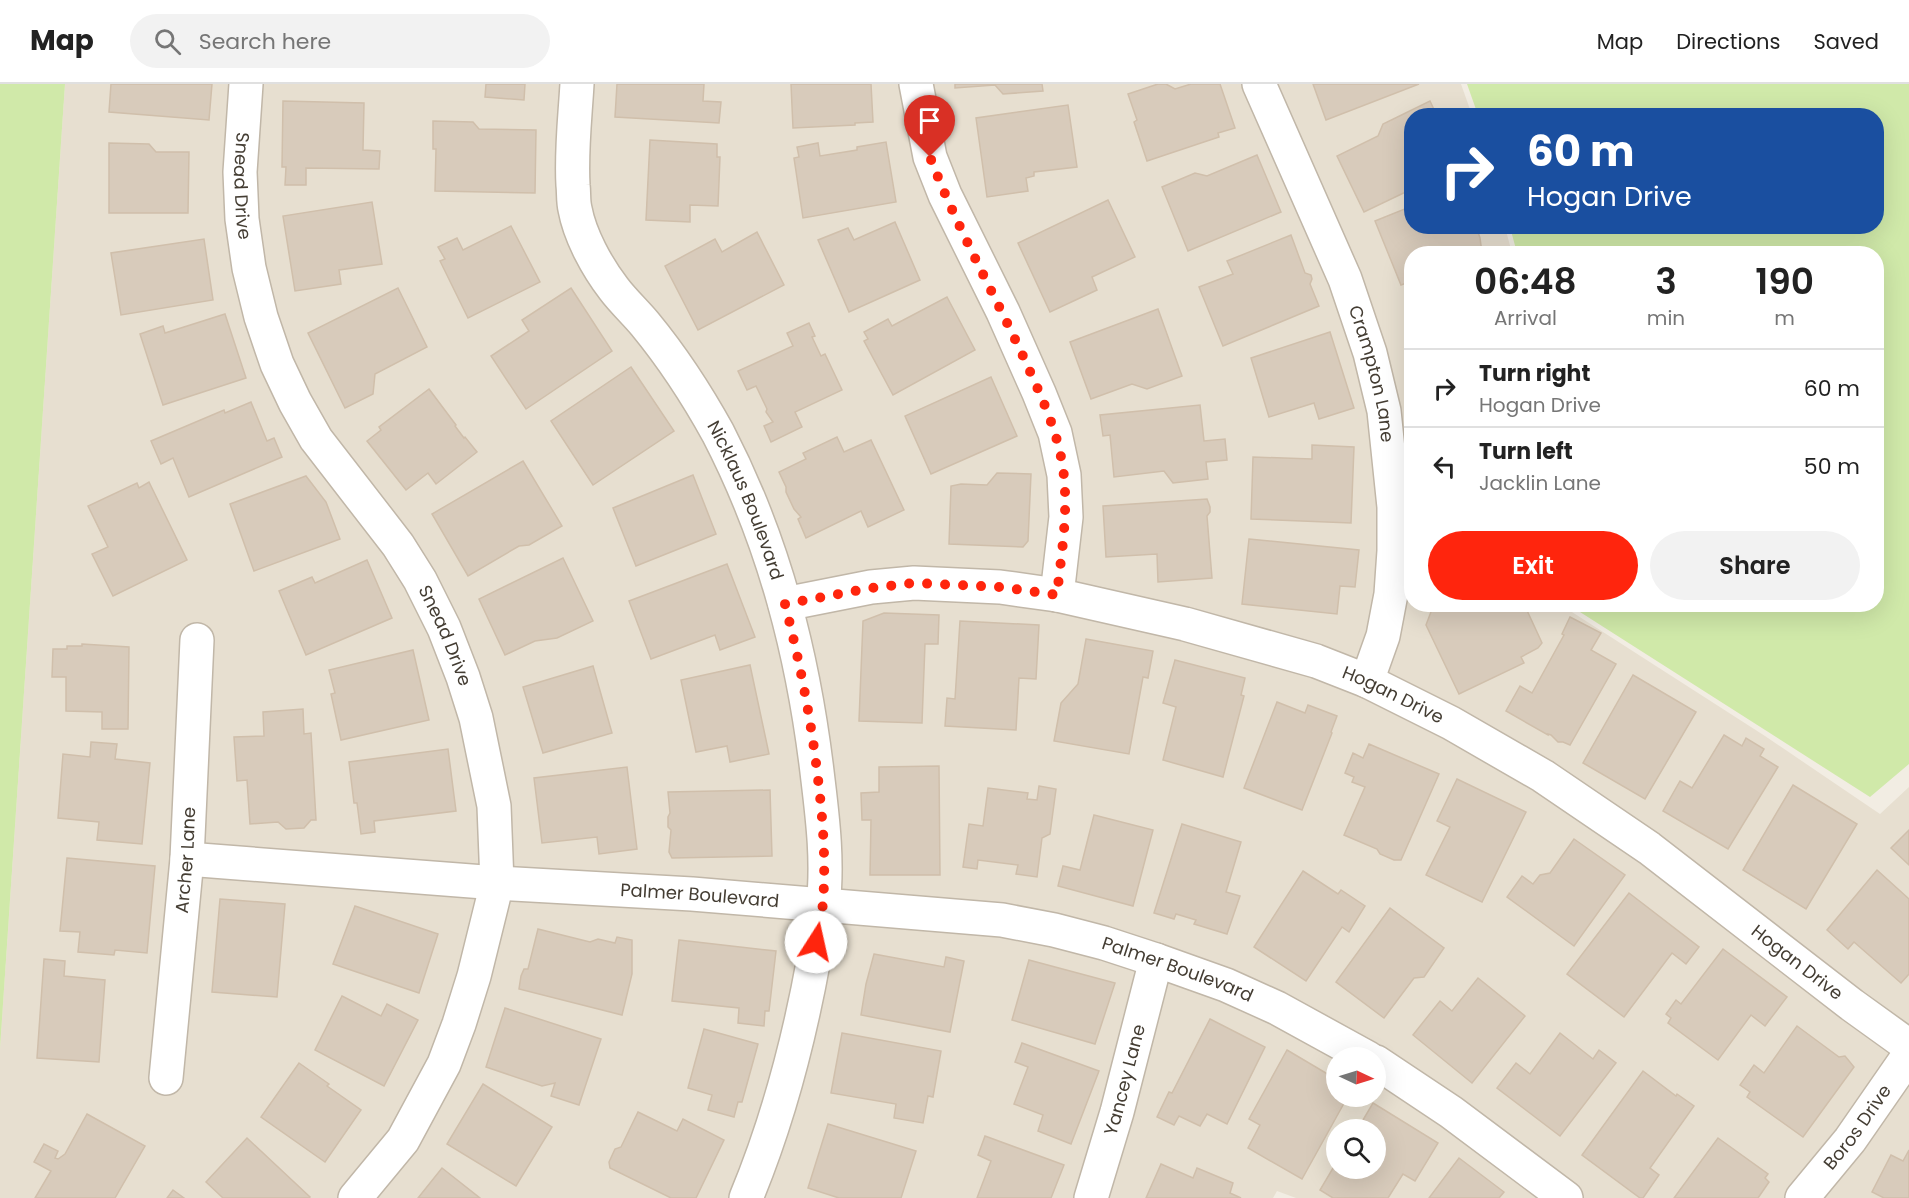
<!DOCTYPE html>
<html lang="en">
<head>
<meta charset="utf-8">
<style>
	body { margin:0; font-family:Poppins,sans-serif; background:#f2f2f2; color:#222; height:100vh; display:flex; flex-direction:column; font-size:22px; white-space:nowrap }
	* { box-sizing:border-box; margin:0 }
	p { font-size:20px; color:#767676 }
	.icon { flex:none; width:33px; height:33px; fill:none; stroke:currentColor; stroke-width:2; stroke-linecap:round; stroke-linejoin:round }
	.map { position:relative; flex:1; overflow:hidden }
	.drawer { position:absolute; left:1404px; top:162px; width:480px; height:366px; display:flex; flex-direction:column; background:#fff; border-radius:24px; box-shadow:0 6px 24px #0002 }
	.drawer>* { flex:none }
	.banner { position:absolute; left:1404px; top:24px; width:480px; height:126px; border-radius:24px; box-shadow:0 6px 24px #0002; background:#1a4fa0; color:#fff; overflow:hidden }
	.needle { width:39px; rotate:94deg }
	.fabs { position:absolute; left:1326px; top:963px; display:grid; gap:12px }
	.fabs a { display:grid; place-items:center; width:60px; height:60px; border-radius:50%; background:#fff; box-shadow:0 6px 24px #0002; font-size:30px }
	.pin { position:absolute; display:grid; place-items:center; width:51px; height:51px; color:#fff; margin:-62px -26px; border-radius:50% 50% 50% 0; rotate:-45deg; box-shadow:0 0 6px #0007 }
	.pin .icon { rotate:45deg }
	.me { position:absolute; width:66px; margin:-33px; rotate:10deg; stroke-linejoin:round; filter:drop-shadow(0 0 4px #0008) }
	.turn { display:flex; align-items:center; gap:21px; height:126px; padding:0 24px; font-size:27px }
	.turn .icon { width:78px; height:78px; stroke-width:2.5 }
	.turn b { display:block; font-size:42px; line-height:51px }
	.eta { display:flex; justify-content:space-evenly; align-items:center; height:102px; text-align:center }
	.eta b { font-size:36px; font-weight:600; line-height:42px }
	.cta { display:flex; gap:12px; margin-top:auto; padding:12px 24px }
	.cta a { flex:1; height:69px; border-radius:36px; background:#ff250d; color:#fff; font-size:24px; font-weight:600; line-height:69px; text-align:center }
	.cta a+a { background:#f2f2f2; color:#222 }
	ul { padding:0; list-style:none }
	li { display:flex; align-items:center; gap:18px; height:78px; padding:0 24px; border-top:2px solid #e0e0e0 }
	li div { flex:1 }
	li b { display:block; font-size:22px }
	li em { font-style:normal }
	header { display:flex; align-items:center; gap:36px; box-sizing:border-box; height:84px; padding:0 30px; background:#fff; border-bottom:2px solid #e0e0e0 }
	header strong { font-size:28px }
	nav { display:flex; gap:33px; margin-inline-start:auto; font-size:21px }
	.search { width:420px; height:54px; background:#f2f2f2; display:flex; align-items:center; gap:15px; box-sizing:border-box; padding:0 21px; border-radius:33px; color:#767676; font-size:22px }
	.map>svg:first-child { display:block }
</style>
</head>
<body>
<header>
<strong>Map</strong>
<div class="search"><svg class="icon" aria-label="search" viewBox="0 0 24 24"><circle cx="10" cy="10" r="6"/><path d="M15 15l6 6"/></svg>Search here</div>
<nav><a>Map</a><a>Directions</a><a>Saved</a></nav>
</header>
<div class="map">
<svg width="1909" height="1114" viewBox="0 0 1909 1114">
	<rect width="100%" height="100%" fill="#f2ede3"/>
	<!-- residential -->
	<path fill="#e7dfd0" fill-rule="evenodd" d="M65,0h1396l11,31 -60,1v110l93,1 7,26 -100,1v350l149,1 204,131 115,78 29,-27v411h-613l-19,-7 -4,7h-1273v-149zM1336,974h40v38h-40zM1336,1046h40v38h-40z"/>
	<!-- green -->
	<g fill="#d0e9a9">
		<path d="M0,0h65l-65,965z"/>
		<path d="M1467,0h442v680l-39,33 -301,-192 307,-1v-350l-359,-1 -7,-26 366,-1v-110l-398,-1z"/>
	</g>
	<!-- building -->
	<g fill="#d8cbbb" stroke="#d0bfab" stroke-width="1.5">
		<path d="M111,0h101l-3,36 -100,-8z"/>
		<path d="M486,0h39l-1,16 -39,-3z"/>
		<path d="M617,0h87l-1,17 18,1 -2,21 -104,-6z"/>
		<path d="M791,0h80l2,38 -18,1v2l-62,3z"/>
		<path d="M955,0h87l1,7 -40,3 -8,-9 -40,3z"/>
		<path d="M1158,0h8l9,5 16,-5h29l15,44 -17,5 1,4 -72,24 -13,-39 3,-2 -9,-26z"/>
		<path d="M1313,0h106l-93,36z"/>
		<path d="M283,17l81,2 -1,47 17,1 -1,18 -73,-1v17h-21l1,-18h-4z"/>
		<path d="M1430,17l7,15h-25v73l-48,23 -27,-56 41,-20 5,-12z"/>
		<path d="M1068,21l9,62 -43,5v4l-8,2 2,13 -41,6 -11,-79z"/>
		<path d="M433,37l40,1 6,7 57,1 -1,63 -100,-2 1,-42h-3z"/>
		<path d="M650,56l67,4v13h3l-2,49 -28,-1v17l-44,-2z"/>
		<path d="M886,58l10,60 -93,16 -9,-60 5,-1 -2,-10 21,-4 2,13 37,-6v-3z"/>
		<path d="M109,59l40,1 7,8h33l-1,61h-79z"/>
		<path d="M1257,71l24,57 -93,39 -26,-64 33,-14 12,3z"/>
		<path d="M1108,116l27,57 -43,20 5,13 -47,22 -32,-69z"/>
		<path d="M372,118l10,62 -43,6 2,14 -46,7 -12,-75z"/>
		<path d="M1412,122v20h64l4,12 2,15 -70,1v27l-11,4 -26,-64z"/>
		<path d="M895,138l25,58 -71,32 -31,-72 30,-12 6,12z"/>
		<path d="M511,142l29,56 -72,36 -28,-57 5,-2 -7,-12 19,-9 6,12z"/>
		<path d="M757,148l27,53 -86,45 -33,-64 50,-27 7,13z"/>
		<path d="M1291,151l14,38 6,2 1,4 -2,5 9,22 -96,40 -24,-59 34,-13 -6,-13z"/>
		<path d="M204,155l9,61 -92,15 -10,-62z"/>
		<path d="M398,204l29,59 -52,27 -2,20 -28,14 -37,-75z"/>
		<path d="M571,204l41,63 -86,58 -35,-53 38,-25 -7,-11z"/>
		<path d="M947,213l28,53 -82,45 -29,-54 4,-2 -4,-7 24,-13 4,7z"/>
		<path d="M1158,225l24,67 -35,13 -15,-5 -41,15 -21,-57z"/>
		<path d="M225,230l21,64 -83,27 -23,-71 23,-8 2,7z"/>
		<path d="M809,239l6,13 -3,1 9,19 4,-2 17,36 -47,22 7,15 -31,15 -7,-16 9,-4 -7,-10 1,-3 -11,-23 -9,4 -9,-19 55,-25 -6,-13z"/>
		<path d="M1330,248l24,76 -35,11 -5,-16 -45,14 -18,-59z"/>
		<path d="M631,283l43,64 -81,54 -42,-64z"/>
		<path d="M991,293l26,59 -86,38 -26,-58z"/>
		<path d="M429,305l27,36 -1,1 9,12 1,-1 12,15 -41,32 -8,-11 -22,17 -39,-49 14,-11 -2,-3z"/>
		<path d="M251,318l16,39 7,-3 8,19 -93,40 -16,-39 -12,6 -10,-23 73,-31 1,3z"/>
		<path d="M1200,321l4,36 21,-2 2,21 -21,2 2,17 -35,4 -9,-12 -50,6 -4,-42 -7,1 -3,-21z"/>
		<path d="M837,353l7,15 27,-12 33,70 -36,17 -7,-16 -55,27 -8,-19 3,-2 -7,-8 -8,-17v-5l-7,-15 27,-13 -3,-6z"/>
		<path d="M1312,361l42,2 -3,76 -100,-4 2,-62 59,2z"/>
		<path d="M523,377l39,65 -33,19 -10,1 -51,30 -36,-62z"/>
		<path d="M997,389l34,1 -3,67 -5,6 -74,-3 2,-58 10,-2 26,1z"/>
		<path d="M693,391l23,59 -80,32 -23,-58z"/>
		<path d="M306,392l20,26 14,37 -86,32 -24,-67z"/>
		<path d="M149,398l38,78 -74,36 -21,-42 16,-7 -20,-41 49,-23 2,5z"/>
		<path d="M1207,415l3,8v5l-3,4 5,62 -54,4 -1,-28 -51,3 -3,-51z"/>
		<path d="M1249,455l110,11 -4,37 -15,-1 -3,28 -95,-10z"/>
		<path d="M563,474l30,63 -36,17 -22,3 -30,14 -26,-56z"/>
		<path d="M367,476l25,58 -86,37 -27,-64 33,-14 3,6z"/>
		<path d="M727,480l28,73 -35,13 -5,-15 -64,24 -22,-58z"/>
		<path d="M1434,520h63l3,7 14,-7h10l18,39 -4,5 -17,9 3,6 -65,31 -33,-69z"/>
		<path d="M884,529l55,2 -1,29h-13l-3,79 -63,-2 4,-100z"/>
		<path d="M1570,533l31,16 -10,17 25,14 -46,81 -7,-3h-5l-7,-7 -3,-1v1l-42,-24 14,-25 12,7 32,-58 -2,-1z"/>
		<path d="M960,537l79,4 -3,54 -17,-1 -3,52 -71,-4 2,-28 8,1z"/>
		<path d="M1086,555l67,12 -5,27 -5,-1 -14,77 -75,-13 7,-38 17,-19z"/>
		<path d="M82,560l47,3 -1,82h-26v-17l-36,-1v-34h-14l1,-28h14v-3h15z"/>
		<path d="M413,566l16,70 -88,20 -10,-46 4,-1 -6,-23z"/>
		<path d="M1175,576l70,18 -4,17 3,1 -21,81 -60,-17 13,-53 -13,-4z"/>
		<path d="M750,581l19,89 -39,8 -3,-16 -31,6 -15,-72z"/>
		<path d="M593,582l19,67 -69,20 -20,-66z"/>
		<path d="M1633,591l63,37 -51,87 -62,-36z"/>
		<path d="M1277,618l28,11 3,-8 29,11 -6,16 1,1 -30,77 -58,-22z"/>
		<path d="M303,625l1,25 7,-1 5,87h-5l-7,8 -18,1 -8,-7 -28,2 -3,-44 -10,1 -3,-44 30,-1 -1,-24z"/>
		<path d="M1724,651l18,11 4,-8 18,11 -4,7 18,11 -50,82 -65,-38 17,-30 12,7z"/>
		<path d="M91,658l26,2 -2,15 35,4 -8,81 -45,-4 2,-18 -41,-4 5,-64 27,3z"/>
		<path d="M1369,660l70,30 -38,86h-7l-14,-6 -3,-5 -33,-14 21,-48 -13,-5 2,-5 -9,-4 8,-20 10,5z"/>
		<path d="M448,665l8,62 -82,10 1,11 -14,2 -4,-31h-3l-5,-41z"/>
		<path d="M939,682l1,109h-70l1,-55h-9l-1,-27 18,-1v-25z"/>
		<path d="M627,683l10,82 -38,5 -2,-17 -55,6 -8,-65z"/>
		<path d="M1457,695l69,33 -44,90 -56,-27 24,-48 -13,-6z"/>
		<path d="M1793,701l64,39 -51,85 -63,-39z"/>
		<path d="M1039,702l17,3 -6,45 -8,4 -5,39 -21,-3 2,-9 -40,-5 -1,9 -14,-2 6,-43 14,2 5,-38 40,5 -1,6 10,1z"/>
		<path d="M770,706l2,66 -100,2 -3,-6 2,-22 -3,-3v-10l2,-4 -2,-21z"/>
		<path d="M1094,731l59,15 -20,76 -75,-20 5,-20 17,4z"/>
		<path d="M1182,740l59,18 -15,50 14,4 -13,38 -33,-10 2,-4 -20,-6 -2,5 -20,-6z"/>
		<path d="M1909,746v35l-18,-17z"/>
		<path d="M1574,755l51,36 -51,71 -67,-49 15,-21 11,8 7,-9 10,-2z"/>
		<path d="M67,774l88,8 -8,87 -32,-3 -1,5 -36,-3 2,-20 -20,-1z"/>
		<path d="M1877,786l32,29v75l-8,9 -47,-41 -6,7 -21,-19z"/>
		<path d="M1303,787l35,23 3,-4 24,16 -16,26 -7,-5 -36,54 -52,-34z"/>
		<path d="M1629,809l70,54 -13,17 -14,-11 -48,64 -57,-43z"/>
		<path d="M220,815l65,5 -8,93 -65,-5z"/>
		<path d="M355,822l83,28 -19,59 -86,-29z"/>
		<path d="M1390,824l54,40 -20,29 -10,1 -30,40 -48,-36z"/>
		<path d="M538,845l52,13 8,-3 17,4 2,-6 15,3v34l-10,41 -103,-26 2,-13 3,-7h4z"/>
		<path d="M679,856l97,11 -7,60h-4l-1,15 -26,-3 1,-15 -67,-7z"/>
		<path d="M1723,865l64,48 -22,29 -14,-11 -33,45 -50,-37 3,-5 -5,-4 10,-14 5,4z"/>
		<path d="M874,870l70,13 2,-10 18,4 -14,71 -89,-17 5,-31z"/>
		<path d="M44,875l21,2 -1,15 41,4 -6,82 -62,-4z"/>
		<path d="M1029,876l86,23 -20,61 -83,-24z"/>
		<path d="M1478,894l47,38 -53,67 -59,-48 27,-34 12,10z"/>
		<path d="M342,912l39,20 6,-12 31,16 -34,66 -69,-36z"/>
		<path d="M505,924l96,31 -22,66 -28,-9 4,-13 -13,3 -56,-19z"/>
		<path d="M1210,935l55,28 -38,77 -20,-10 -7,12 -21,-10 -5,9 -17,-8 12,-25 3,1z"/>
		<path d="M1797,942l42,31 6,-1 9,11 -51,70 -56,-40 3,-5 -10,-7 14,-20 10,8z"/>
		<path d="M704,945l54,15 -16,58h-4l-4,15 -26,-7 4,-15 -24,-7z"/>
		<path d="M842,949l99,18 -8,46 -5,-1 -5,27 -29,-5 2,-14 -65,-11z"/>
		<path d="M1560,949l33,26 6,-9 17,13 -56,73 -63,-48 19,-25 14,11z"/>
		<path d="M1022,959l77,28 -28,73 -33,-13 5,-16 -29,-11 14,-37 -13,-5z"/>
		<path d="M1287,966l49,29v17h12l-46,83 -54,-31 12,-23 -11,-6z"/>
		<path d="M299,979l30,21 -2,2 34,24 -36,52 -64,-45z"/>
		<path d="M1643,987l33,25 1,-2 17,12 -44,62 9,7 -16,23h-3l-58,-43z"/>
		<path d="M483,1000l69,43 -36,59 -69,-42z"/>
		<path d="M1373,1019l65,40 -23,38 -12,-7 -15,24h-55l-13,-8 16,-27v5h40v-38h-19z"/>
		<path d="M638,1028l39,19 6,-12 41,21 -28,58h-25l-61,-30 -1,-6 6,-13 6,-2z"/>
		<path d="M87,1030l58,32 -30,52h-80l16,-27 -17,-9 10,-18 14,7 -3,7 3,1 7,-5z"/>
		<path d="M828,1040l88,27 -15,47h-62l-31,-10z"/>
		<path d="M985,1052l79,29 -13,33h-74l14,-37 -13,-6z"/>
		<path d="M247,1054l63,59 -1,1h-86l-17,-16z"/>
		<path d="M1718,1054l50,36 -3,4 4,4 -11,16h-84z"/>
		<path d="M1909,1066v48h-25l-12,-6 19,-37 12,6z"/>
		<path d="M1459,1074l45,34 -5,6h-70z"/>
		<path d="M1161,1080l32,14 4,-10 36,15 -3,10 11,5h-95z"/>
		<path d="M442,1084l38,30h-62z"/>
		<path d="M173,1106l11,8h-17z"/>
	</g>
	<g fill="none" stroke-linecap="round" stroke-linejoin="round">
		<!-- street casing -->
		<g stroke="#c1b7a8" stroke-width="36">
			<g id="street">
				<path id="s1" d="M246,0l-6,88 2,47 7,49 12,49 16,47 18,38 21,37 82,106 22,35 24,48 19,49 13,41 18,88 3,77 -23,93 -15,48 -15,40 -41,76 -48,58"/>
				<path id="s2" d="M577,0c-2,34 -6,67 -4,101 1,8 0,16 2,24 5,27 22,58 39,80 9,12 21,23 31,35 28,34 52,71 73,109 57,110 86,225 100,347 5,41 10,84 5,125 -2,18 -6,35 -9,53 -15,83 -36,163 -68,240"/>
				<path d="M916,0l14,73 15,38 58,117 36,81 16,40 9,42 2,42 -9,78"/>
				<path id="s3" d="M1259,0l86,195 25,74 14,58 10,96v44l-3,43 -8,42 -16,45"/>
				<path id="s4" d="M785,520l86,-17 43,-4 86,4 57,8 128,29 131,37 51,20 84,42 92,53 106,72 203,157 57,41"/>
				<path id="s5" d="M187,775l310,24 195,11 310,26 52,10 50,13 52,17 70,25 51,23 91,50"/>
				<path d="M1376,978l75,50 115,86"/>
				<path id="s6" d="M166,994l21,-219 10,-219"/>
				<path id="s7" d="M1091,1114l26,-86 39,-152"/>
				<path id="s8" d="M1802,1114l48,-58 59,-85"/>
			</g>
		</g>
		<!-- street -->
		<use href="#street" stroke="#fff" stroke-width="33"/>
	</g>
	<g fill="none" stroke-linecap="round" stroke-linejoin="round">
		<!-- route -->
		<path stroke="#ff250d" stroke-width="10" stroke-dasharray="0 18" d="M816,858c3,-13 6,-27 7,-40 3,-41 0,-82 -5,-123 -7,-60 -18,-116 -33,-175l86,-16 43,-5 86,4 57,8c4,-39 11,-78 7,-118 -4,-43 -24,-83 -41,-121 -31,-66 -67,-131 -93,-199"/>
	</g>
	<g text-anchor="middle" stroke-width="4.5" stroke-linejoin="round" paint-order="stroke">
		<!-- street labels -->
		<g font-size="18" fill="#443d33" stroke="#fff">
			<text dy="6" stroke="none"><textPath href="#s1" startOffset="102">Snead Drive</textPath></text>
			<text dy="6" stroke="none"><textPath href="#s3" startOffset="312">Crampton Lane</textPath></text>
			<text dy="6" stroke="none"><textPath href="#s2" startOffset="466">Nicklaus Boulevard</textPath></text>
			<text dy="6" stroke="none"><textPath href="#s1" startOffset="606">Snead Drive</textPath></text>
			<text dy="6" stroke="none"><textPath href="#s4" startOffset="626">Hogan Drive</textPath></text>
			<text dy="6" stroke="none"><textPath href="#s6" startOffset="219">Archer Lane</textPath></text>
			<text dy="6" stroke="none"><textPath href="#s5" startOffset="514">Palmer Boulevard</textPath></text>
			<text dy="6" stroke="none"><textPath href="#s4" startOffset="1112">Hogan Drive</textPath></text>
			<text dy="6" stroke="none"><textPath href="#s5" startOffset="1000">Palmer Boulevard</textPath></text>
			<text dy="6" stroke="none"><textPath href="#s7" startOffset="123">Yancey Lane</textPath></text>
			<text dy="6" stroke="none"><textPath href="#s8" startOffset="90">Boros Drive</textPath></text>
		</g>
	</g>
</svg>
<div class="fabs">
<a><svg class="needle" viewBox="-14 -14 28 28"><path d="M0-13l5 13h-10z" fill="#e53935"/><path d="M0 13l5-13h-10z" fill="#767676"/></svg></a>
<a><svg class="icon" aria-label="search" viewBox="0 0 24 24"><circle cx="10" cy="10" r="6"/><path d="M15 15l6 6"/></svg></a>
</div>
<div class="pin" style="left:930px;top:73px;background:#d93025"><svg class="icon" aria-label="arrive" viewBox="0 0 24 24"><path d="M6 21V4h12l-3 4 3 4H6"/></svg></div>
<svg class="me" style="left:816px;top:858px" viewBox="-20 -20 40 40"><circle r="19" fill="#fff"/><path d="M0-13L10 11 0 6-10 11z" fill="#ff250d"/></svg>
<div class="banner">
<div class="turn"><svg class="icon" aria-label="right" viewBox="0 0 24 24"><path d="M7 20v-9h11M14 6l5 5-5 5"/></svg><div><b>60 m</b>Hogan Drive</div></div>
</div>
<section class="drawer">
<div class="eta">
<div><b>06:48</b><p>Arrival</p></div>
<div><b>3</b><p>min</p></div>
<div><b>190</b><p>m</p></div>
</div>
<ul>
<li><svg class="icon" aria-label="right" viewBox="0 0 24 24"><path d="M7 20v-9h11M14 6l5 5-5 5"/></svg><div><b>Turn right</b><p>Hogan Drive</p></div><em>60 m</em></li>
<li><svg class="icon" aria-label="left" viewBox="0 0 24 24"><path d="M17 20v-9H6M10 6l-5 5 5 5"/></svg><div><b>Turn left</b><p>Jacklin Lane</p></div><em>50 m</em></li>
</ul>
<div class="cta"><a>Exit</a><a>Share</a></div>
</section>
</div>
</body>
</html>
